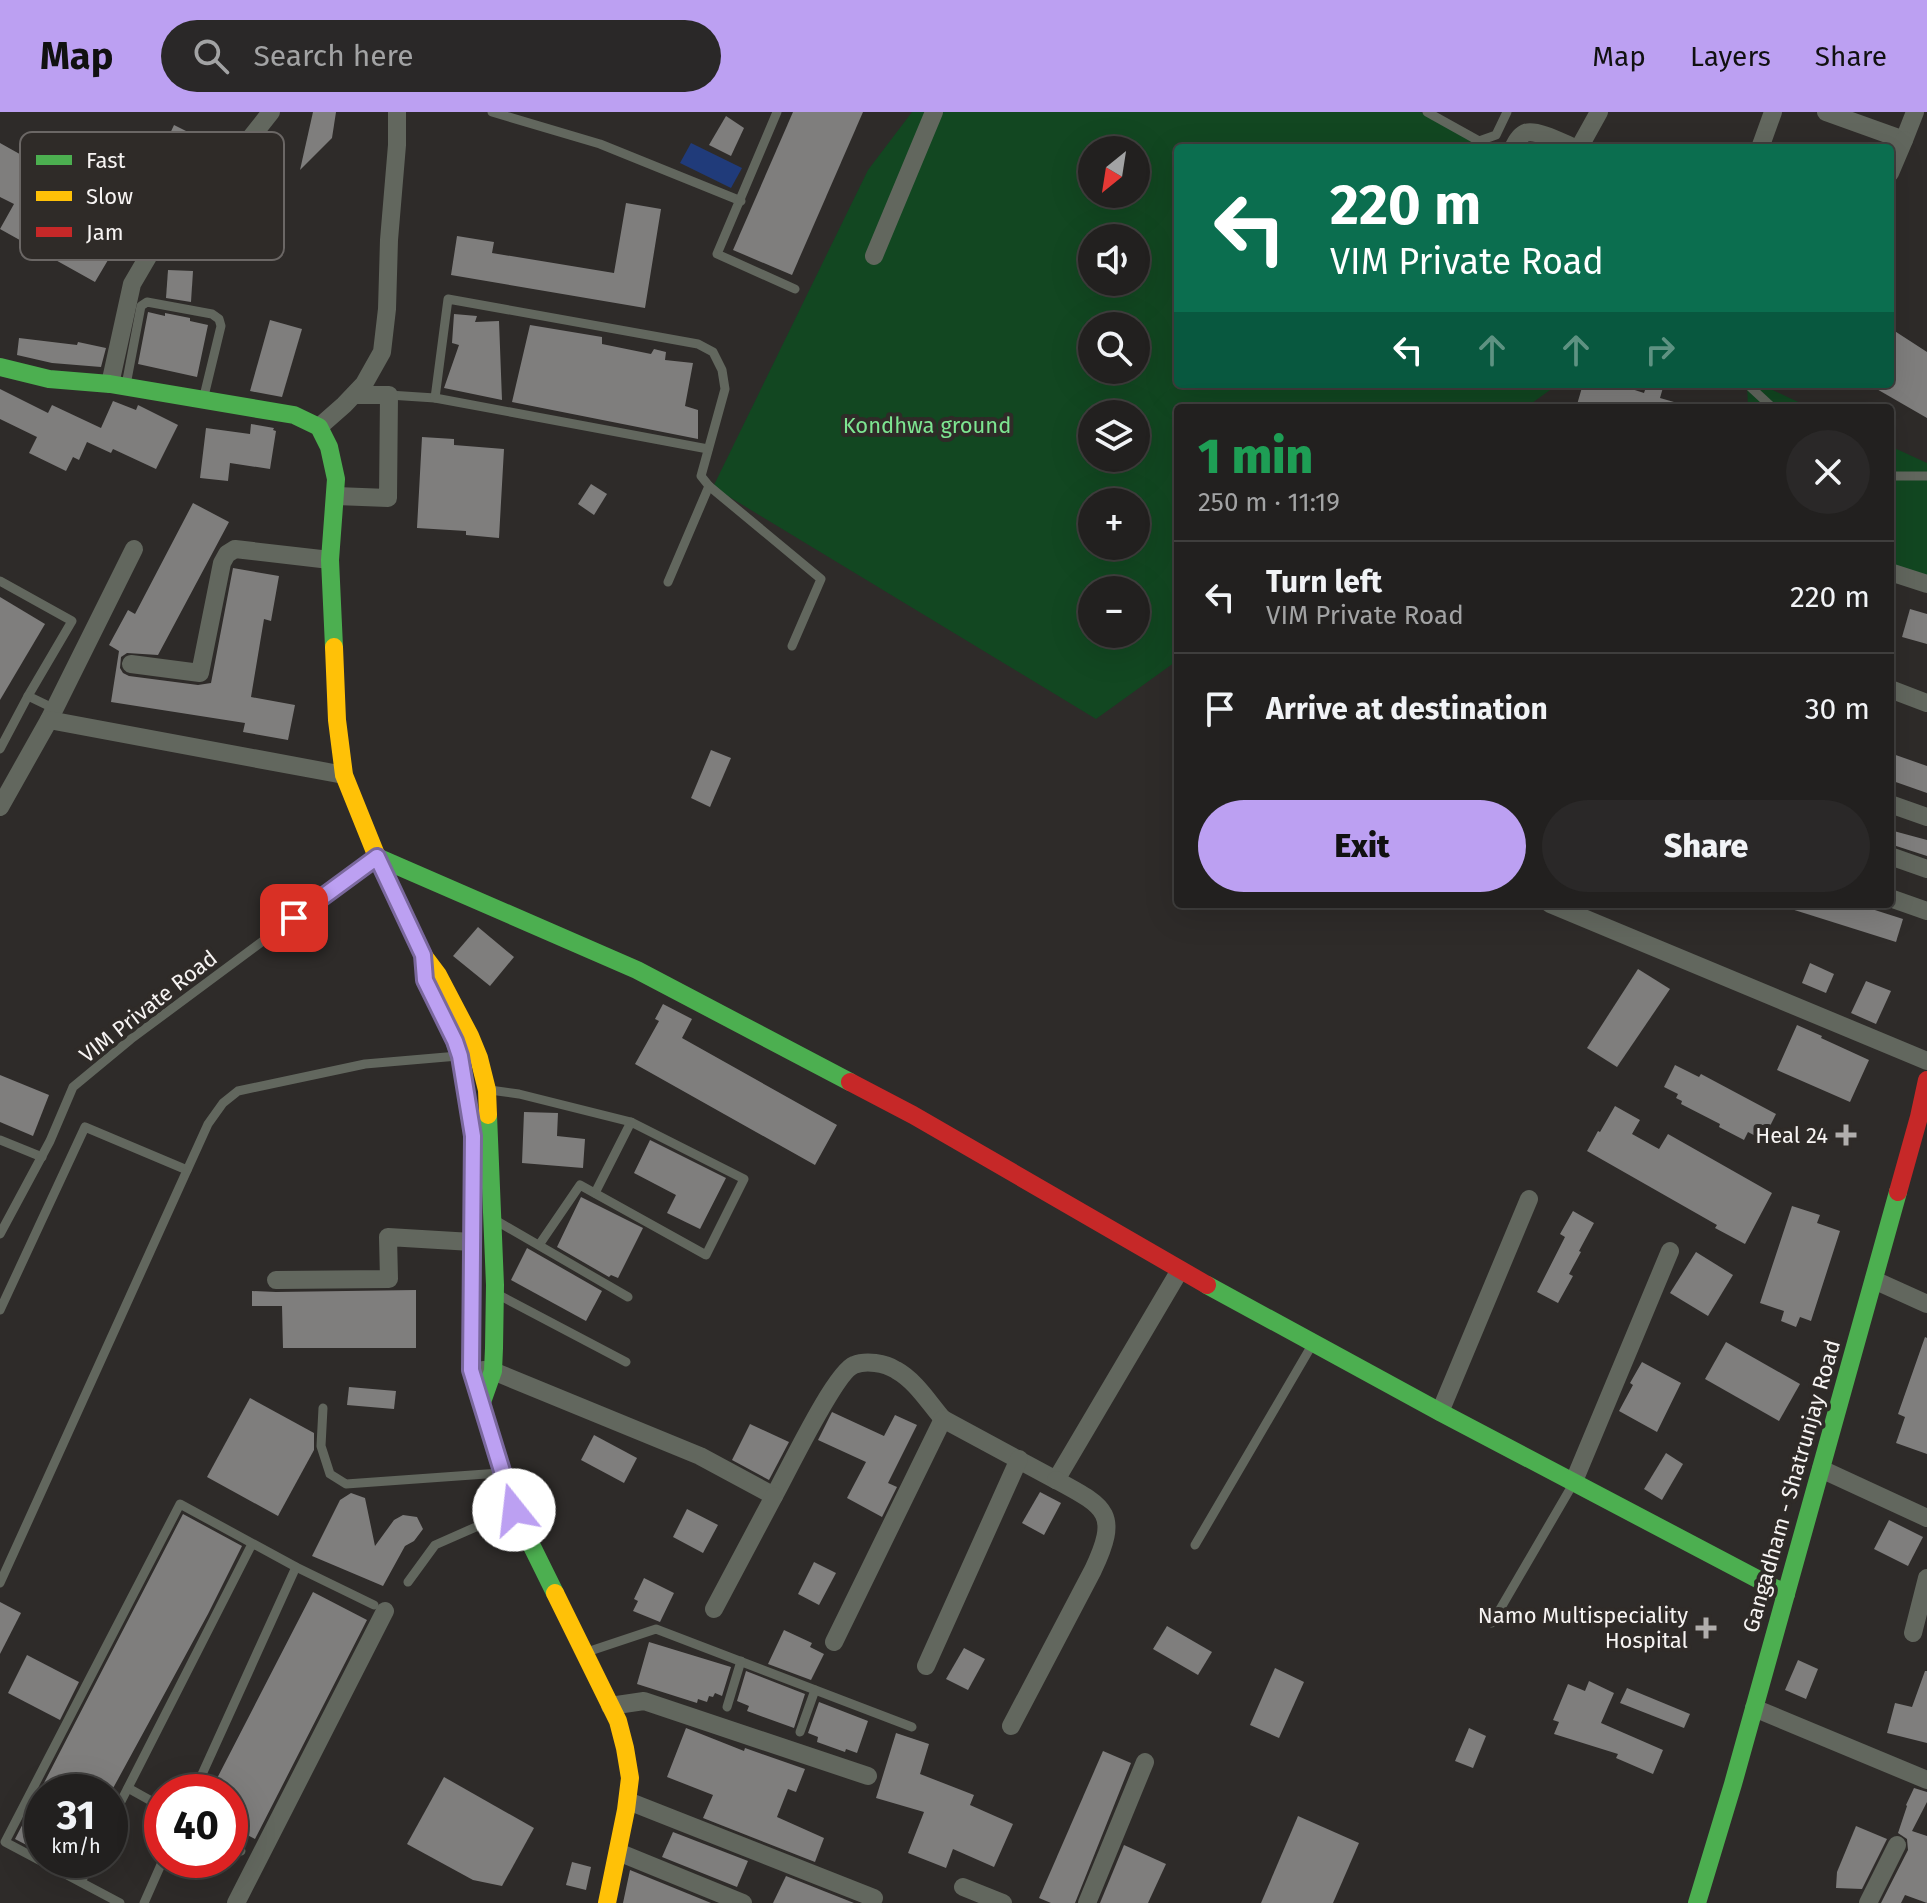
<!DOCTYPE html>
<html lang="en">
<head>
<meta charset="utf-8">
<style>
	body { margin:0; font-family:"Fira Sans",sans-serif; background:#2a2828; color:#f1f3f6; height:100vh; display:flex; flex-direction:column; font-size:30px; white-space:nowrap }
	* { box-sizing:border-box; margin:0 }
	p { font-size:26px; color:#a2a3a4 }
	.icon { flex:none; width:44px; height:44px; fill:none; stroke:currentColor; stroke-width:2; stroke-linecap:round; stroke-linejoin:round }
	.map { position:relative; flex:1; overflow:hidden }
	.drawer { position:absolute; left:1174px; top:292px; width:720px; height:504px; display:flex; flex-direction:column; background:#22201f; border-radius:8px; box-shadow:0 8px 32px #0002,0 0 0 2px #3f3e3d }
	.drawer>* { flex:none }
	.guide { position:absolute; left:1174px; top:32px; width:720px; height:244px; border-radius:8px; box-shadow:0 8px 32px #0002,0 0 0 2px #3f3e3d; background:#0b6e4f; color:#fff; overflow:hidden }
	.needle { width:52px; rotate:210deg }
	.fabs { position:absolute; left:1078px; top:24px; display:grid; gap:16px }
	.fabs a { display:grid; place-items:center; width:72px; height:72px; border-radius:50%; background:#22201f; box-shadow:0 8px 32px #0002,0 0 0 2px #3f3e3d; font-size:40px }
	.speed { position:absolute; left:24px; top:1662px; display:flex; gap:16px; font-size:40px; font-weight:700; text-align:center }
	.speed>* { display:grid; place-content:center; width:104px; height:104px; border-radius:50%; background:#22201f; box-shadow:0 8px 32px #0002,0 0 0 2px #3f3e3d; line-height:1 }
	.speed small { font-size:20px; font-weight:400 }
	.speed .limit { border:12px solid #d22; background:#fff; color:#111 }
	.pin { position:absolute; display:grid; place-items:center; width:68px; height:68px; color:#fff; margin:-34px; border-radius:16px; box-shadow:0 4px 12px #0006 }
	.me { position:absolute; width:88px; margin:-44px; rotate:344deg; stroke-linejoin:round; filter:drop-shadow(0 0 6px #0008) }
	.turn { display:flex; align-items:center; gap:28px; height:168px; padding:0 24px; font-size:36px }
	.turn .icon { width:104px; height:104px; stroke-width:2.5 }
	.turn b { display:block; font-size:56px; line-height:68px }
	.lanes { display:flex; align-items:center; height:76px; padding:0 24px; background:#0003; justify-content:center; gap:40px; direction:ltr }
	.lanes .off { opacity:.35 }
	.round { display:grid; place-items:center; flex:none; width:84px; height:84px; border-radius:42px; background:#2a2828 }
	.headline { display:flex; align-items:center; justify-content:space-between; height:136px; padding:0 24px }
	h1 { font-size:48px; font-weight:800; line-height:60px; color:#1e9e55 }
	.primary-button { display:flex; gap:16px; margin-top:auto; padding:16px 24px }
	.primary-button a { flex:1; height:92px; border-radius:48px; background:#bca0f2; color:#111; font-size:32px; font-weight:800; line-height:92px; text-align:center }
	.primary-button a+a { background:#2a2828; color:#f1f3f6 }
	ul { padding:0; list-style:none }
	li { display:flex; align-items:center; gap:24px; height:112px; padding:0 24px; border-top:2px solid #3f3e3d }
	li div { flex:1 }
	li b { display:block; font-size:30px }
	li em { font-style:normal }
	header { display:flex; align-items:center; gap:48px; box-sizing:border-box; height:112px; padding:0 40px; background:#bca0f2; color:#111 }
	header strong { font-size:38px }
	nav { display:flex; gap:44px; margin-inline-start:auto; font-size:28px }
	.search { width:560px; height:72px; background:#2a2828; display:flex; align-items:center; gap:20px; box-sizing:border-box; padding:0 28px; border-radius:44px; color:#a2a3a4; font-size:30px }
	.map>svg:first-child { display:block }
</style>
</head>
<body>
<header>
<strong>Map</strong>
<div class="search"><svg class="icon" aria-label="search" viewBox="0 0 24 24"><circle cx="10" cy="10" r="6"/><path d="M15 15l6 6"/></svg>Search here</div>
<nav><a>Map</a><a>Layers</a><a>Share</a></nav>
</header>
<div class="map">
<svg width="1927" height="1791" viewBox="0 0 1927 1791">
	<rect width="100%" height="100%" fill="#2e2b29"/>
	<!-- green -->
	<g fill="#124721" fill-rule="evenodd">
		<path d="M912,0h508l85,36h-327v236l379,1 -32,23h-347v252l-82,59 -383,-232 155,-317zM1092,38h44v44h-44zM1092,126h44v44h-44zM1092,214h44v44h-44zM1092,302h44v44h-44zM1092,390h44v44h-44zM1092,478h44v44h-44z"/>
		<path d="M1747,272h13l51,24h-63z"/>
		<path d="M1890,334l37,17v113l-37,-7z"/>
	</g>
	<!-- water -->
	<path fill="#203b7a" d="M691,31l51,25 -11,20 -51,-25z"/>
	<!-- building -->
	<g fill="#7f7e7d">
		<path d="M313,0h23l-4,26 -32,32z"/>
		<path d="M793,0h70l-71,163 -59,-25z"/>
		<path d="M726,4l18,12 -13,28 -22,-11z"/>
		<path d="M174,13l34,17 -15,32 -34,-17z"/>
		<path d="M0,31l125,70 -25,43 8,4 -13,22 -95,-53 14,-25 -14,-7z"/>
		<path d="M626,91l35,6 -16,99 -194,-33 6,-39 37,6 -2,11 122,20z"/>
		<path d="M168,158l25,1 -2,31 -25,-4z"/>
		<path d="M148,200l17,4v-3l25,5v3l18,4 -11,52 -59,-13z"/>
		<path d="M454,202l23,2 -2,6 24,-1 3,79 -58,-12 15,-43 -7,-2z"/>
		<path d="M270,208l32,9 -20,68 -32,-6z"/>
		<path d="M530,213l72,12v7l49,10 3,-5 12,3 -1,8 28,3 -8,43 13,4v29l-186,-37z"/>
		<path d="M1890,216l37,24v66l-59,-34h22z"/>
		<path d="M19,226l58,7 1,-3 28,6 -5,19 -49,-4 -35,-8z"/>
		<path d="M1583,272h33l28,9 3,-9h17l-4,14 21,6v4h-105z"/>
		<path d="M0,277l48,24 4,-8 49,23 12,-27 23,9 2,-5 40,20 -22,44 -43,-20 -2,4 -24,-11 -8,18 -6,-3 -7,14 -37,-18 8,-16 -37,-18z"/>
		<path d="M251,312l23,4 -1,2 3,1 -6,38 -40,-6 -2,18 -28,-3 6,-50 44,6z"/>
		<path d="M422,325l32,2v6l50,4 -5,89 -33,-3v-4l-49,-3z"/>
		<path d="M591,372l16,10 -13,21 -16,-11z"/>
		<path d="M193,391l36,19 -71,133 -31,-2 -6,4 -1,11 3,5 6,3 69,9 13,-2 22,-115 46,8 -8,45 -7,-2 -13,78 44,8 -7,35 -45,-8 2,-9 -134,-21 8,-51 -10,-6 19,-35 7,4z"/>
		<path d="M0,485l45,27 -45,76z"/>
		<path d="M1910,497l17,5v30l-25,-7z"/>
		<path d="M711,638l20,8 -21,49 -19,-9z"/>
		<path d="M1890,641l37,13v27l-37,-13z"/>
		<path d="M1890,718l37,10v16l-37,-12z"/>
		<path d="M1789,792h67l47,15 -7,23 -108,-34z"/>
		<path d="M478,815l36,30 -24,29 -37,-30z"/>
		<path d="M1810,851l24,11 -8,19 -24,-10z"/>
		<path d="M1638,857l32,20 -53,78 -30,-19z"/>
		<path d="M1866,869l25,10 -15,33 -25,-11z"/>
		<path d="M663,892l29,15 -10,19 155,87 -22,40 -180,-101 24,-43 -4,-2z"/>
		<path d="M1797,913l25,11 -1,2 48,22 -19,42 -73,-32z"/>
		<path d="M1675,953l24,12 2,-3 75,40 -13,26 -15,-8 -4,8 -25,-13 1,-3 -39,-20 1,-3 -6,-3 2,-4 -14,-7z"/>
		<path d="M0,963l49,20 -16,41 -33,-14z"/>
		<path d="M1615,994l25,14 -8,14 27,15 9,-15 104,59 -27,51 -30,-16 2,-3 -130,-74 11,-20 2,1z"/>
		<path d="M524,1000l34,1 -1,23 28,3 -2,29 -61,-5z"/>
		<path d="M650,1028l76,38 -26,51 -33,-16 9,-18 -42,-22z"/>
		<path d="M581,1085l62,31 -25,50 -7,-3 -2,2 -52,-30z"/>
		<path d="M1792,1094l28,9 -3,8 23,8 -29,90 -11,-4 -4,10 -15,-6 3,-10 -24,-8z"/>
		<path d="M1573,1099l21,12 -15,28 2,1 -12,22 4,2 -15,27 -21,-11 28,-55 -5,-3z"/>
		<path d="M527,1136l75,43 -16,30 -75,-41z"/>
		<path d="M1696,1140l37,23 -25,41 -38,-23z"/>
		<path d="M416,1178v58h-133l-1,-42h-30v-15l24,1z"/>
		<path d="M1925,1225l2,1v116l-31,-11 9,-26 -7,-3z"/>
		<path d="M1726,1230l74,42 -21,37 -74,-42z"/>
		<path d="M1642,1250l39,21 -24,49 -38,-21 14,-26 -3,-2z"/>
		<path d="M349,1275l47,4 -2,18 -47,-4z"/>
		<path d="M250,1286l64,35v17l-36,66 -71,-39z"/>
		<path d="M832,1300l52,24 11,-21 22,10 -29,58 9,4 -15,30 -35,-19 19,-36 -48,-22z"/>
		<path d="M750,1312l39,18 -20,38 -37,-20z"/>
		<path d="M594,1323l43,23 -13,25 -43,-23z"/>
		<path d="M1666,1341l17,11 -21,36 -18,-11z"/>
		<path d="M1040,1380l21,11 -17,32 -22,-12z"/>
		<path d="M351,1381l14,5 10,48 19,-26 9,-5 14,2 6,12 -9,12 -9,5 -22,40 -71,-30 28,-56z"/>
		<path d="M687,1397l31,16 -15,28 -30,-16z"/>
		<path d="M183,1402l59,32 -34,68 -97,178h-69v61l-27,-14z"/>
		<path d="M1889,1408l34,17 -15,29 -34,-17z"/>
		<path d="M814,1450l22,11 -17,32 -21,-11z"/>
		<path d="M644,1466l30,15 -14,29 -27,-11 5,-10 -4,-2z"/>
		<path d="M313,1480l54,28 -112,219 -25,-13v-34h-20z"/>
		<path d="M0,1490l21,11 -21,41z"/>
		<path d="M1167,1514l45,26 -14,23 -45,-26z"/>
		<path d="M784,1518l28,13 -2,4 14,7 -13,26 -43,-16z"/>
		<path d="M649,1530l82,25 -9,29 -7,-3 -2,4 -4,-1 -2,6 -9,-3 -1,4 -60,-19z"/>
		<path d="M964,1536l21,11 -17,31 -22,-11z"/>
		<path d="M27,1543l52,27 -19,38 -52,-27z"/>
		<path d="M1798,1548l20,9 -12,30 -21,-9z"/>
		<path d="M1275,1556l29,14 -25,56 -29,-13z"/>
		<path d="M746,1559l59,23 -11,34 -47,-17 2,-5 -12,-5z"/>
		<path d="M1925,1559h2v72l-40,-10 8,-30 17,4z"/>
		<path d="M1589,1569l25,12 -13,30 62,27 -10,24 -37,-16 2,-4 -64,-20 5,-12 -6,-2 15,-36 17,7z"/>
		<path d="M1627,1576l63,26 -6,14 -64,-25z"/>
		<path d="M819,1590l49,19 -11,32 -11,-4 -1,3 -28,-10 1,-5 -10,-4z"/>
		<path d="M686,1616l58,23 1,-3 60,21 -9,23 -8,-3 -11,28 47,21 -9,24 -112,-44 10,-23 -46,-18z"/>
		<path d="M1469,1616l17,8 -13,32 -18,-7z"/>
		<path d="M896,1621l33,11 -9,30 54,21 -4,10 43,19 -19,43 -41,-18 -7,19 -38,-15 16,-41 -48,-14z"/>
		<path d="M1103,1639l28,12 -56,140h-24l-12,-5z"/>
		<path d="M444,1665l90,51 -32,58 -29,-6 -66,-36z"/>
		<path d="M1914,1676l13,4v10l-15,29 15,5v67l-22,-8 -4,8h-20l27,-53 -1,-11 -9,-6 9,-27 -1,-1z"/>
		<path d="M1298,1704l61,27 -26,60h-72z"/>
		<path d="M1856,1714l31,13 -25,50 -26,-1 1,-16z"/>
		<path d="M673,1720l75,29 -11,26 -75,-30z"/>
		<path d="M1124,1733l42,19 -18,39h-48z"/>
		<path d="M572,1750l19,5 -5,23 -20,-5z"/>
		<path d="M630,1758l81,33h-88z"/>
		<path d="M786,1764l68,27h-81z"/>
	</g>
	<g fill="none" stroke-linecap="round" stroke-linejoin="round">
		<!-- lane -->
		<g stroke="#62675e" stroke-width="9">
			<path d="M492,0l108,32 141,57"/>
			<path d="M777,0l-60,142 78,35"/>
			<path d="M1427,0l52,29 17,-6 11,-23"/>
			<path d="M1747,272l26,24"/>
			<path d="M126,273l15,-79 6,-4 65,12 7,5 2,7 -17,70"/>
			<path d="M389,283l46,3 13,-99 250,45 15,8 9,18 3,19 -24,87 8,10 112,93 -29,67"/>
			<path d="M435,286l273,51"/>
			<path d="M1890,364h37"/>
			<path d="M0,469l72,40 -44,75 27,13"/>
			<path d="M668,470l41,-96"/>
			<path d="M0,637l28,-53"/>
			<path d="M490,978l29,4 112,28 113,57 -38,76 -126,-70 -41,60"/>
			<path d="M0,1028l42,17"/>
			<path d="M595,1081l36,-71"/>
			<path d="M495,1108l133,77"/>
			<path d="M0,1122l50,-93 23,-54 58,-48 245,-182"/>
			<path d="M497,1182l129,68"/>
			<path d="M0,1198l85,-183 102,43"/>
			<path d="M323,1296l-2,38 9,28 16,10 154,-11"/>
			<path d="M1195,1433l117,-200"/>
			<path d="M408,1470l27,-37 75,-33"/>
			<path d="M0,1471l208,-459 15,-21 15,-12 127,-27 93,-8"/>
			<path d="M1492,1511l81,-139"/>
			<path d="M587,1540l69,-23 256,98"/>
			<path d="M727,1595l14,-46"/>
			<path d="M800,1620l15,-42"/>
			<path d="M128,1676l34,19"/>
			<path d="M194,1680l102,-225"/>
			<path d="M110,1711l142,-279"/>
			<path d="M230,1732l11,7"/>
			<path d="M81,1770l11,-22"/>
			<path d="M120,1791l-115,-61 175,-338 116,63 78,38"/>
			<path d="M144,1791l19,-43"/>
		</g>
		<!-- street -->
		<g stroke="#62675e" stroke-width="18">
			<path d="M1826,0l78,28 11,-28"/>
			<path d="M1513,36c3,-6 6,-12 12,-15 12,-4 38,10 50,15"/>
			<path d="M1579,36l20,-36"/>
			<path d="M1760,36l13,-36"/>
			<path d="M1890,61l14,-33"/>
			<path d="M874,144l60,-144"/>
			<path d="M110,272l22,-100 17,-29 68,-75 54,-68"/>
			<path d="M319,315l25,-22 20,-21 18,-32 5,-43 2,-69 8,-95v-33"/>
			<path d="M336,384l52,2 1,-103h-35"/>
			<path d="M1890,460l37,12"/>
			<path d="M131,552l69,9 22,-110 5,-9 8,-5 95,11"/>
			<path d="M1890,577l37,14"/>
			<path d="M49,608l85,-171"/>
			<path d="M1890,692l37,13"/>
			<path d="M0,695l49,-87 295,55"/>
			<path d="M1890,744l37,13"/>
			<path d="M1890,786l37,13"/>
			<path d="M1550,792l377,157"/>
			<path d="M276,1168l113,-1 -1,-42 84,5"/>
			<path d="M1874,1168l53,24"/>
			<path d="M483,1258l10,1 207,85 74,40c13,-23 61,-124 80,-131 12,-5 31,-2 42,5 20,11 33,33 47,49"/>
			<path d="M1440,1300l89,-213"/>
			<path d="M1821,1357l106,49"/>
			<path d="M1574,1369l96,-230"/>
			<path d="M714,1497l60,-113"/>
			<path d="M1913,1521l14,-55"/>
			<path d="M834,1530l109,-223 113,61 124,-210"/>
			<path d="M926,1554l93,-207"/>
			<path d="M610,1594l34,-5 224,75"/>
			<path d="M1754,1596l173,72"/>
			<path d="M1011,1614l82,-156c27,-57 13,-63 -37,-90"/>
			<path d="M628,1689l246,97"/>
			<path d="M618,1740l125,51"/>
			<path d="M963,1775l40,16"/>
			<path d="M236,1791l149,-292"/>
			<path d="M1087,1791l58,-141"/>
			<path d="M1868,1791l29,-58"/>
		</g>
		<!-- fast -->
		<g stroke="#4caf50" stroke-width="18">
			<path d="M0,255l49,12 61,5 184,31 25,12 10,20 7,32 -6,81 4,87"/>
			<path d="M377,745l260,113 213,112"/>
			<path d="M451,920l9,24 13,80 -2,234 43,140 41,83"/>
			<path d="M1207,1173l233,127 346,182"/>
			<path d="M482,1290l11,-31 1,-23 1,-63 -7,-170"/>
			<path d="M1697,1791l36,-119 165,-592"/>
		</g>
		<!-- slow -->
		<g stroke="#ffc107" stroke-width="18">
			<path d="M334,535l3,73 7,55 33,82 46,98 15,20 32,61 9,22 8,32 1,25"/>
			<path d="M555,1481l63,128 7,27 5,30 -4,32 -19,93"/>
		</g>
		<!-- jam -->
		<g stroke="#c62828" stroke-width="18">
			<path d="M850,970l63,33 294,170"/>
			<path d="M1898,1080l21,-75 8,-37"/>
		</g>
	</g>
	<g fill="none" stroke-linecap="round" stroke-linejoin="round">
		<!-- route casing -->
		<g stroke="#7a689d" stroke-width="20">
			<path id="route" d="M294,806l83,-61 46,98 2,25 30,61 5,15 13,80 -2,234 43,140"/>
		</g>
		<!-- route -->
		<use href="#route" stroke="#bca0f2" stroke-width="14"/>
	</g>
	<!-- markers -->
	<g fill="#b1aeac" stroke="#2f2b28" stroke-width="3">
		<path d="M1842 1011h8v8h8v8h-8v8h-8v-8h-8v-8h8z"/>
		<path d="M1702 1504h8v8h8v8h-8v8h-8v-8h-8v-8h8z"/>
	</g>
	<g text-anchor="middle" stroke-width="8" stroke-linejoin="round" paint-order="stroke">
		<!-- park labels -->
		<g font-size="22" fill="#7de591" stroke="#2f2b28">
			<text x="927" y="321">Kondhwa ground</text>
		</g>
		<!-- street labels -->
		<g font-size="22" fill="#f7f4f3" stroke="#2f2b28">
			<text transform="translate(148 894) rotate(-38)" y="8">VIM Private Road</text>
			<text transform="translate(1791 1374) rotate(-74)" y="8">Gangadham - Shatrunjay Road</text>
		</g>
		<!-- poi labels -->
		<g font-size="22" fill="#f7f4f3" stroke="#2f2b28" text-anchor="end">
			<text x="1828" y="1031">Heal 24</text>
			<text x="1688" y="1511">Namo Multispeciality<tspan x="1688" dy="25">Hospital</tspan></text>
		</g>
	</g>
	<!-- legend -->
	<rect x="20" y="20" width="264" height="128" rx="12" fill="#2f2b28" stroke="#6b6765" stroke-width="2"/>
	<rect x="36" y="43" width="36" height="10" fill="#4caf50"/>
	<rect x="36" y="79" width="36" height="10" fill="#ffc107"/>
	<rect x="36" y="115" width="36" height="10" fill="#c62828"/>
	<g font-size="22" fill="#f7f4f3">
		<text x="86" y="56">Fast</text>
		<text x="86" y="92">Slow</text>
		<text x="86" y="128">Jam</text>
	</g>
</svg>
<div class="fabs">
<a><svg class="needle" viewBox="-14 -14 28 28"><path d="M0-13l5 13h-10z" fill="#e53935"/><path d="M0 13l5-13h-10z" fill="#a2a3a4"/></svg></a>
<a><svg class="icon" aria-label="sound" viewBox="0 0 24 24"><path d="M4 9h4l5-4v14l-5-4H4zM17 9q2 3 0 6"/></svg></a>
<a><svg class="icon" aria-label="search" viewBox="0 0 24 24"><circle cx="10" cy="10" r="6"/><path d="M15 15l6 6"/></svg></a>
<a><svg class="icon" aria-label="layers" viewBox="0 0 24 24"><path d="M12 4l9 5-9 5-9-5zM3 14l9 5 9-5"/></svg></a>
<a>+</a>
<a>−</a>
</div>
<div class="speed"><div>31<small>km/h</small></div><div class="limit">40</div></div>
<div class="pin" style="left:294px;top:806px;background:#d93025"><svg class="icon" aria-label="arrive" viewBox="0 0 24 24"><path d="M6 21V4h12l-3 4 3 4H6"/></svg></div>
<svg class="me" style="left:514px;top:1398px" viewBox="-20 -20 40 40"><circle r="19" fill="#fff"/><path d="M0-13L10 11 0 6-10 11z" fill="#bca0f2"/></svg>
<div class="guide">
<div class="turn"><svg class="icon" aria-label="left" viewBox="0 0 24 24"><path d="M17 20v-9H6M10 6l-5 5 5 5"/></svg><div><b>220 m</b>VIM Private Road</div></div>
<div class="lanes"><svg class="icon" aria-label="left" viewBox="0 0 24 24"><path d="M17 20v-9H6M10 6l-5 5 5 5"/></svg><svg class="icon off" aria-label="ahead" viewBox="0 0 24 24"><path d="M12 20V5M6 11l6-6 6 6"/></svg><svg class="icon off" aria-label="ahead" viewBox="0 0 24 24"><path d="M12 20V5M6 11l6-6 6 6"/></svg><svg class="icon off" aria-label="right" viewBox="0 0 24 24"><path d="M7 20v-9h11M14 6l5 5-5 5"/></svg></div>
</div>
<section class="drawer">
<div class="headline"><div><h1>1 min</h1><p>250 m · 11:19</p></div><a class="round"><svg class="icon" aria-label="close" viewBox="0 0 24 24"><path d="M6 6l12 12M18 6L6 18"/></svg></a></div>
<ul>
<li><svg class="icon" aria-label="left" viewBox="0 0 24 24"><path d="M17 20v-9H6M10 6l-5 5 5 5"/></svg><div><b>Turn left</b><p>VIM Private Road</p></div><em>220 m</em></li>
<li><svg class="icon" aria-label="arrive" viewBox="0 0 24 24"><path d="M6 21V4h12l-3 4 3 4H6"/></svg><div><b>Arrive at destination</b></div><em>30 m</em></li>
</ul>
<div class="primary-button"><a>Exit</a><a>Share</a></div>
</section>
</div>
</body>
</html>
